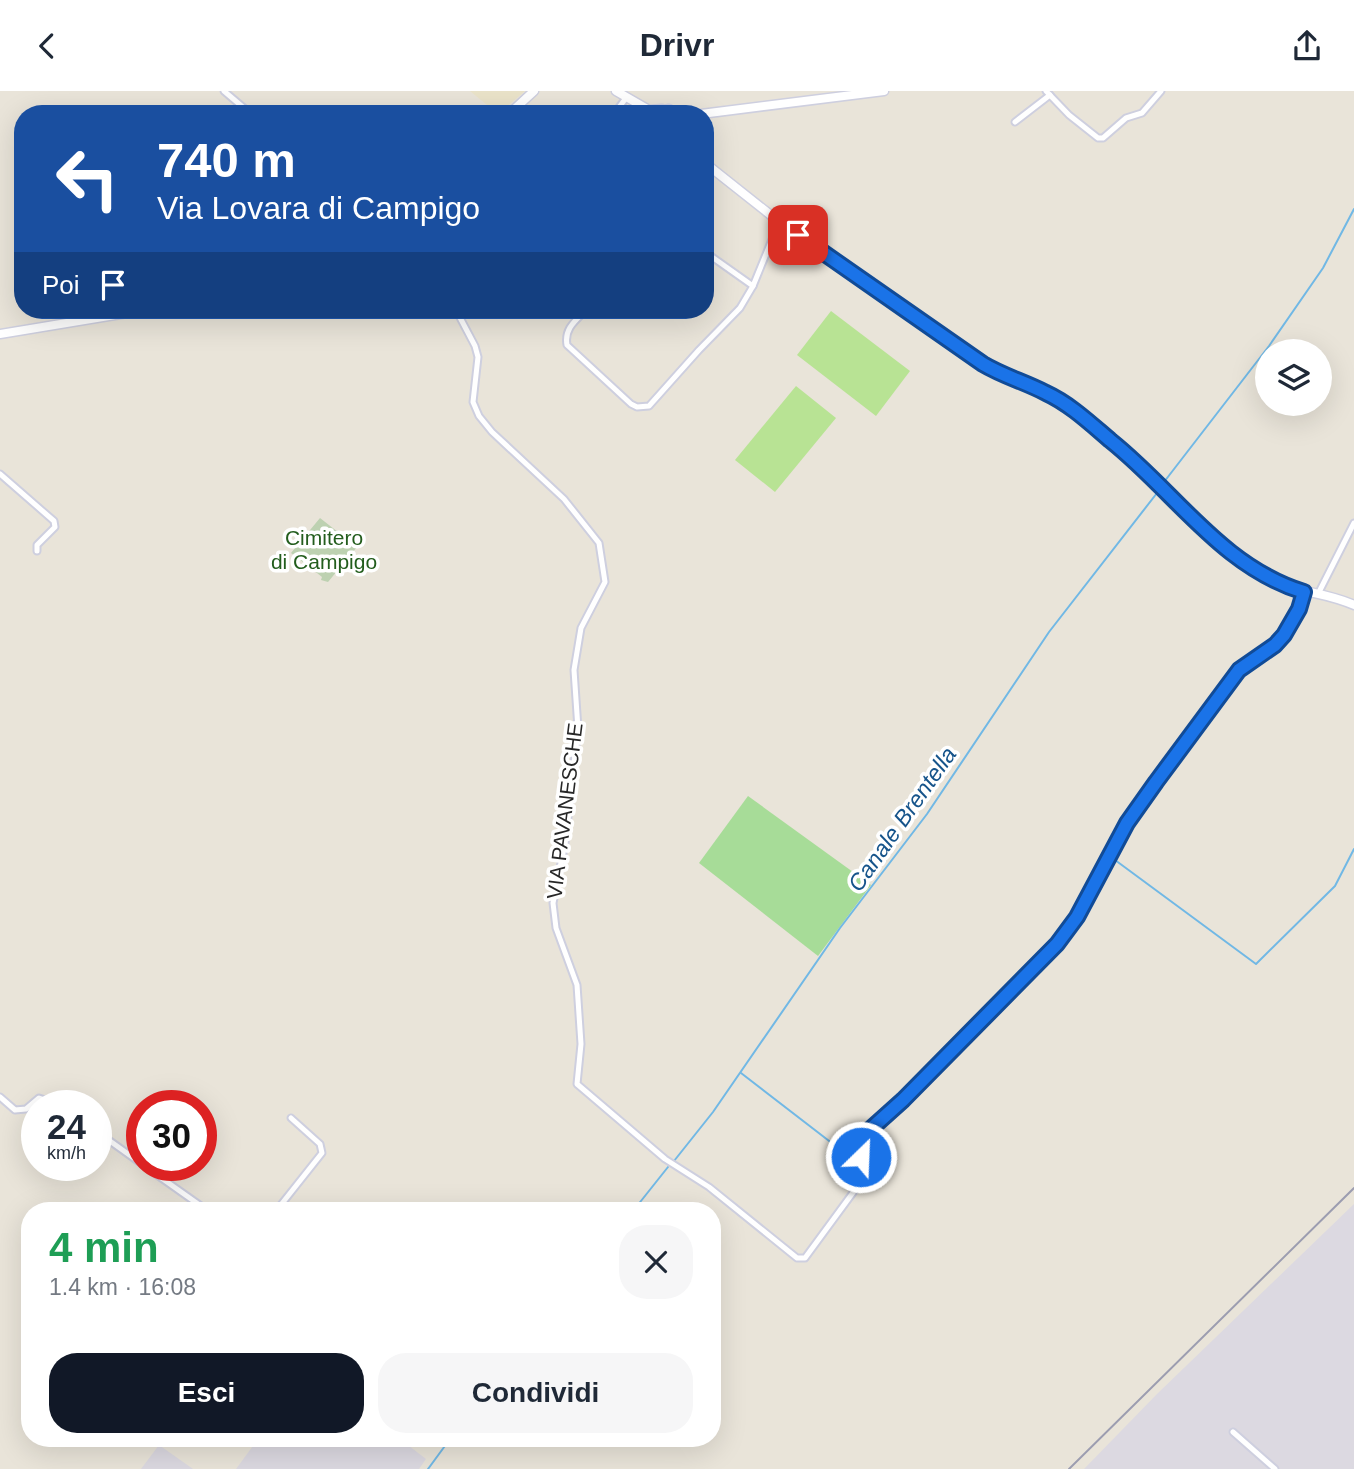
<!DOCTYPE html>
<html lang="it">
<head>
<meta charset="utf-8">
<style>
	body { margin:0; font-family:Arial,sans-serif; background:#f6f6f7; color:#1f2937; height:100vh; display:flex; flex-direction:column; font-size:26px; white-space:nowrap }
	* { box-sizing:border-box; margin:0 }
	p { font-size:23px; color:#747a83 }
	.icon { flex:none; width:38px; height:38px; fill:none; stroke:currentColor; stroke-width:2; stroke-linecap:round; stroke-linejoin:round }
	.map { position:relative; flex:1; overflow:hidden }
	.drawer { position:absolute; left:21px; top:1111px; width:700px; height:245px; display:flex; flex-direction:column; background:#fff; border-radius:28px; box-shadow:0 7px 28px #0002 }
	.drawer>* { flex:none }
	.hud { position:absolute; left:14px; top:14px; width:700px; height:214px; border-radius:28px; box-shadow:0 7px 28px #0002; background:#1a4fa0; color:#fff; overflow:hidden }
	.fabs { position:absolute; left:1255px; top:248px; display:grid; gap:14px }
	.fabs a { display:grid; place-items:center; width:77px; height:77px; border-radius:50%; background:#fff; box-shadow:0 7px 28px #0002; font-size:35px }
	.speed { position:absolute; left:21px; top:999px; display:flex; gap:14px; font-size:35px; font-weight:700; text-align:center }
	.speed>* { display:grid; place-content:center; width:91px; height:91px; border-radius:50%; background:#fff; box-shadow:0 7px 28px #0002; line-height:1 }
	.speed small { font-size:18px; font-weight:400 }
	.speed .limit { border:10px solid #d22; background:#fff; color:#111 }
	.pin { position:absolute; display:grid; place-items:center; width:60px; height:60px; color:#fff; margin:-30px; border-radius:14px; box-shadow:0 4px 10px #0006 }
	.me { position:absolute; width:77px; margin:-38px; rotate:24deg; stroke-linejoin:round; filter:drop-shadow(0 0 5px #0008) }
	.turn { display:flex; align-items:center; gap:24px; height:147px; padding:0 28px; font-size:32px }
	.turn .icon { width:91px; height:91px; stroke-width:2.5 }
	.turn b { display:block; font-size:49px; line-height:60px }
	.then { display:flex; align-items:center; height:66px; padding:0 28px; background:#0003; gap:14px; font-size:26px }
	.round { display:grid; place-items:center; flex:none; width:74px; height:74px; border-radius:28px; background:#f6f6f7 }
	.headline { display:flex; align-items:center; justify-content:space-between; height:119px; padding:0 28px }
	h1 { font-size:42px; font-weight:800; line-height:52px; color:#1e9e55 }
	.button { display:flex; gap:14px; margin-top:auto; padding:14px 28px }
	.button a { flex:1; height:80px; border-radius:28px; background:#111827; color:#fff; font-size:28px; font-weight:800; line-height:80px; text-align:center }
	.button a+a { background:#f6f6f7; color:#1f2937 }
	header { display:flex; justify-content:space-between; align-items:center; height:91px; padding:0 28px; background:#fff; font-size:32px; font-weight:800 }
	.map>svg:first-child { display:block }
</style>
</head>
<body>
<header><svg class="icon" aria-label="back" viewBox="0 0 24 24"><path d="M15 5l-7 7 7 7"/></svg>Drivr<svg class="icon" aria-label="share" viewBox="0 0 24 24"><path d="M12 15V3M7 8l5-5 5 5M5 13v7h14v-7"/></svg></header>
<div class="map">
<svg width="1354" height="1378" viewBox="0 0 1354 1378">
	<rect width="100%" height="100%" fill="#e9e4d9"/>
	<!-- industrial -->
	<g fill="#dcd9e1">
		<path d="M1354,1113v265h-270l73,-75z"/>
		<path d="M258,1348h142l26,20 -7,10h-183z"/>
		<path d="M159,1354l34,24h-52z"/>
	</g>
	<!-- education -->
	<path fill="#eae3c9" d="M470,0h55l-27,23z"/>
	<!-- green -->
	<path fill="#a7dc98" d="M748,705l123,89 -53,71 -119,-93z"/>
	<!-- cemetery -->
	<path fill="#bdd1b1" d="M320,427l37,29 -29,35 -7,-2 1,-3 -10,-8 -2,2 -3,-3 1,-2 -17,-13z"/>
	<!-- pitch -->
	<g fill="#b8e394">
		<path d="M831,220l79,60 -34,45 -79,-61z"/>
		<path d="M796,295l40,32 -61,74 -40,-32z"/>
	</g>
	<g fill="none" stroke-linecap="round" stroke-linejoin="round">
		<!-- stream -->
		<g stroke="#71b8e5" stroke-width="2">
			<path d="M1164,391l105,-136 54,-78 31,-59"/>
			<path d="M1071,845l44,-76 141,104 79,-78 19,-37"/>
			<path d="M969,946l100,-97"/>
			<path d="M741,982l105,81 24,-30"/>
			<path d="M874,1029l70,-67"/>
			<path d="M674,1070l39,-49 127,-184 87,-114 122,-182 108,-139"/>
			<path d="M633,1120l35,-44"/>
			<path d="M428,1378l22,-30"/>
		</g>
		<!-- street casing -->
		<g stroke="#cecfdf" stroke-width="9">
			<g id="street">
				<path d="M224,0l27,23"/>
				<path d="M1046,0l23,24 29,23h5l23,-20 16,-5 19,-22"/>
				<path d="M614,23l12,-16"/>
				<path d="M1015,31l35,-27"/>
				<path d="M705,161l48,34"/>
				<path d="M456,219l19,36 3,11 -5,45 6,14 13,16 72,67 35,44 6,39 -24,46 -7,42 4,59 -13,114 -12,60 3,25 21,57 4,59 -4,40 88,75 44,28 88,71h8l58,-79c2,-14 -7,-28 1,-42 8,-14 33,-31 46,-44 49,-50 98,-99 147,-149l20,-27 50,-94 57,-82 55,-71 23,-15 23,-20 14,-26 5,-17"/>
				<path d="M586,219c-11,11 -22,19 -19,35l64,59 6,3 12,-1 50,-56 41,-42 13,-22 20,-49 9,-13"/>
				<path d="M0,383l54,47 1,6 -18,18v6"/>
				<path d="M1319,501l35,-69"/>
				<path d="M0,1006l15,13 11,-1 13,-11 24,8"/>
				<path d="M96,1040l46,33"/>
				<path d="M143,1074l65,46"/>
				<path d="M276,1120l46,-58 -2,-9 -29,-26"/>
				<path d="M1233,1341l42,37"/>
			</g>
		</g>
		<!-- secondary casing -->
		<g stroke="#cecfdf" stroke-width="11">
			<g id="secondary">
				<path d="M616,0l33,19 13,-1"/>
				<path d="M659,20l10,-2 8,5"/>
				<path d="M509,23l25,-23"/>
				<path d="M701,23l183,-23"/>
				<path d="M705,72l77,61 201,140c20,12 42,18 63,29 29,14 57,40 81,61 46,41 83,90 136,122 29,17 61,15 91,29"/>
				<path d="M0,243l145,-24"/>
			</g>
		</g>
		<!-- street -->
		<use href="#street" stroke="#fff" stroke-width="5"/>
		<!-- secondary -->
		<use href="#secondary" stroke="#fff" stroke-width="8"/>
		<!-- rail -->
		<path stroke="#9c9db0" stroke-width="2" d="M1069,1378l285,-281"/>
	</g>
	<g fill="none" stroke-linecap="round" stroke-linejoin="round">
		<!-- route casing -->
		<g stroke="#114b97" stroke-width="18">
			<path id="route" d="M798,144l185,129c20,12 42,18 63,29 24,11 45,31 65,48 64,51 111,126 193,151l-5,17 -15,26 -9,10 -36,25 -83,112 -29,41 -50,94 -20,27 -154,156 -39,35 -4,10 1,12"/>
		</g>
		<!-- route -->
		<use href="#route" stroke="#1a73e8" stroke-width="12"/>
	</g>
	<g text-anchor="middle" stroke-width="7" stroke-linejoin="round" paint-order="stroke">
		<!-- park labels -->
		<g font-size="21" fill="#235d1d" stroke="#fff">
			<text x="324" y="454">Cimitero<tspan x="324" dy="24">di Campigo</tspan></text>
		</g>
		<!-- street labels -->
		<g font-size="21" fill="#272727" stroke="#fff">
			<text transform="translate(565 720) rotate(-83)" y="7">VIA PAVANESCHE</text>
		</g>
		<!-- water labels -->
		<g font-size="23" font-style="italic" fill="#16548b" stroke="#fff">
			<text transform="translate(902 728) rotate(-55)" y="8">Canale Brentella</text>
		</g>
	</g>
</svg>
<div class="fabs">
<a><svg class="icon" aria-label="layers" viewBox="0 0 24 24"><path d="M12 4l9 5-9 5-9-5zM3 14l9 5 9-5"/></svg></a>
</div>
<div class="speed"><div>24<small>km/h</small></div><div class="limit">30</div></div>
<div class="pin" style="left:798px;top:144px;background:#d93025"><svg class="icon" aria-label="arrive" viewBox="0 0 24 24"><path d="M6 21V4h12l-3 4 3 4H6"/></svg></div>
<svg class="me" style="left:861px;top:1066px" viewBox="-20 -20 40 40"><circle r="17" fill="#1a73e8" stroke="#fff" stroke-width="3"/><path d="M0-11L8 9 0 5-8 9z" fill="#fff"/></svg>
<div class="hud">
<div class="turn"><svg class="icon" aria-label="left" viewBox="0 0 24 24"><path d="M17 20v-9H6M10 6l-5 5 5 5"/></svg><div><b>740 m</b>Via Lovara di Campigo</div></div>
<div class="then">Poi<svg class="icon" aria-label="arrive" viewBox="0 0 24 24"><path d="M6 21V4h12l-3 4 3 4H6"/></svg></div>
</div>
<section class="drawer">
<div class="headline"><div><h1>4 min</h1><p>1.4 km · 16:08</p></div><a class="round"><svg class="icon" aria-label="close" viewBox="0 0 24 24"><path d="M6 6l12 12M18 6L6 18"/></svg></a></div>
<div class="button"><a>Esci</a><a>Condividi</a></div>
</section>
</div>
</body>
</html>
